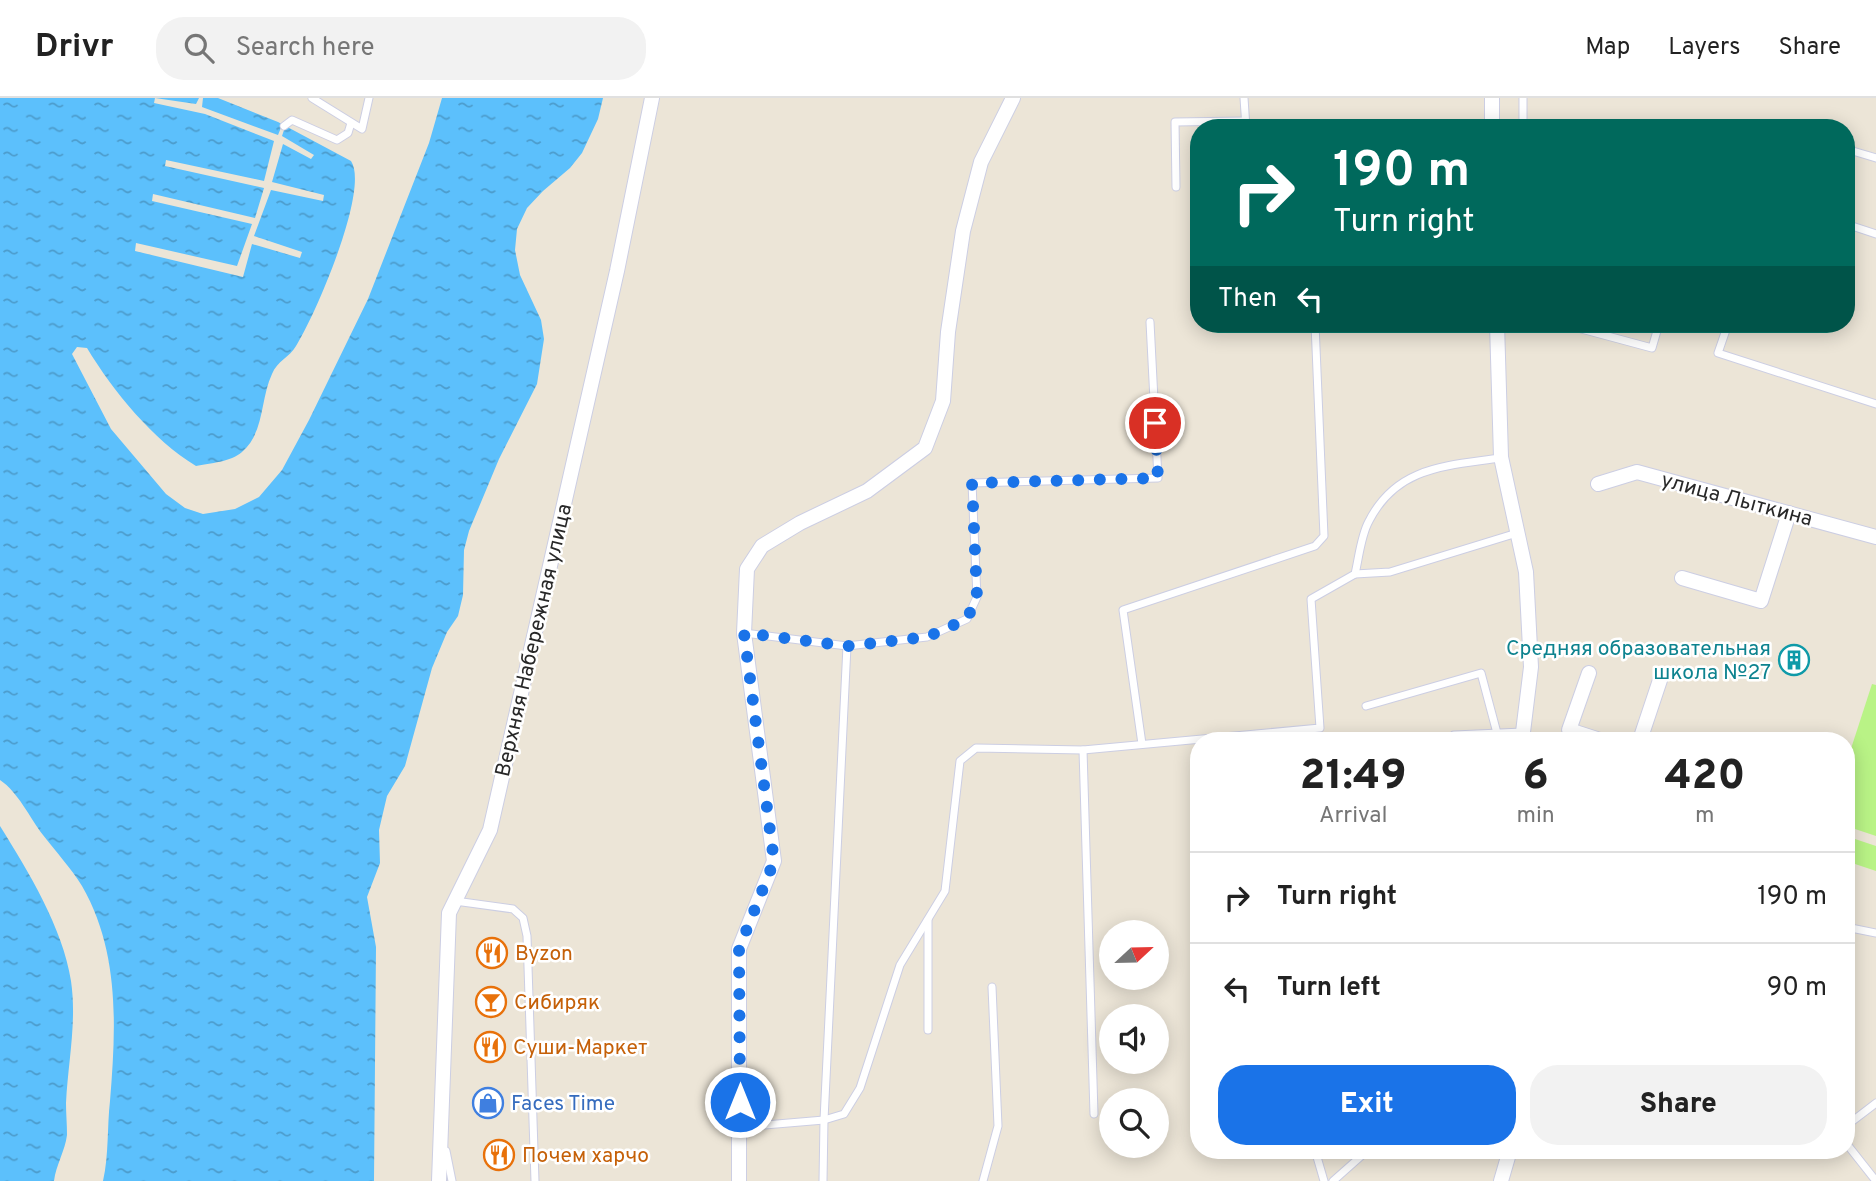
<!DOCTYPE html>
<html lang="en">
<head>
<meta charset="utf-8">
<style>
	body { margin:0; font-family:Overpass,sans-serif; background:#f2f2f2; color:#222; height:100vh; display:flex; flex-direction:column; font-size:26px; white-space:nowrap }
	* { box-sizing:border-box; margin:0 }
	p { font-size:23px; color:#767676 }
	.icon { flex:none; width:38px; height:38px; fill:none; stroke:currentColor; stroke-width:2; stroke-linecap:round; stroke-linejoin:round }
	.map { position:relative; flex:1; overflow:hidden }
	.details { position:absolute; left:1190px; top:634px; width:665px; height:427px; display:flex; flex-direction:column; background:#fff; border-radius:28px; box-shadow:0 4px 18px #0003 }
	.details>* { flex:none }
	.guide { position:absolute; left:1190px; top:21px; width:665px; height:214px; border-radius:28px; box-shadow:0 4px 18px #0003; background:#00695c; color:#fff; overflow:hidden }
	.needle { width:46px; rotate:68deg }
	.tools { position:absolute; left:1099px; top:822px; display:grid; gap:14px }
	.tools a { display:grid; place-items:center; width:70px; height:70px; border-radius:50%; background:#fff; box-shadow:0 4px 18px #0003; font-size:35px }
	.pin { position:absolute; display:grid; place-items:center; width:60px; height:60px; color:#fff; margin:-30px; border:4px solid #fff; border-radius:50%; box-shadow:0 2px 7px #0007 }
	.me { position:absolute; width:77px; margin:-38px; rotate:0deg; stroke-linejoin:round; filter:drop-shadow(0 0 5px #0008) }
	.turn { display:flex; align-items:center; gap:24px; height:147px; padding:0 28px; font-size:32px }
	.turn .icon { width:91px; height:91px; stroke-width:2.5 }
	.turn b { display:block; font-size:49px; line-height:60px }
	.then { display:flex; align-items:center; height:66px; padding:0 28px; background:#0003; gap:14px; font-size:26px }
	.eta { display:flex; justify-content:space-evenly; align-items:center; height:119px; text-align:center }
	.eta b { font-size:42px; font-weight:800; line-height:49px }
	.cta { display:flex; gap:14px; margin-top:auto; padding:14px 28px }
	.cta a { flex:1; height:80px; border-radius:28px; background:#1a73e8; color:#fff; font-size:28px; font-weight:800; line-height:80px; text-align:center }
	.cta a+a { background:#f2f2f2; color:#222 }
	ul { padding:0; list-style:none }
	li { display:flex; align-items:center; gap:21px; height:91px; padding:0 28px; border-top:2px solid #e0e0e0 }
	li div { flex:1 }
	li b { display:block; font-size:26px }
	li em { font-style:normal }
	header { display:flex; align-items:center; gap:42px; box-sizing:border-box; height:98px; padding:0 35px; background:#fff; border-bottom:2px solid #e0e0e0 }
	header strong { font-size:33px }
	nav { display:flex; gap:38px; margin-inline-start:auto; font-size:24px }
	.search { width:490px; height:63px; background:#f2f2f2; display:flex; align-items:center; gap:18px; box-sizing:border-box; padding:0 24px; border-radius:28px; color:#767676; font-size:26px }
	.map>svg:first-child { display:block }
</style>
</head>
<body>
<header>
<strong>Drivr</strong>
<div class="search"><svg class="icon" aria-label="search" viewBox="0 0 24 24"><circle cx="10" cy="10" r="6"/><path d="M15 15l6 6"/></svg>Search here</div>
<nav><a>Map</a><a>Layers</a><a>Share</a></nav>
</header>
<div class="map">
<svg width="1876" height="1083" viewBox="0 0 1876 1083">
	<defs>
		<pattern id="water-ripples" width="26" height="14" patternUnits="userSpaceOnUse" patternTransform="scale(1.75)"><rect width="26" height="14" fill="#5cc0fc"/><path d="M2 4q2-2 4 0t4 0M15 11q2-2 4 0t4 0" fill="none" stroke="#4c9ccc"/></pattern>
	</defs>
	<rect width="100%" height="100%" fill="#ece5d7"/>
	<!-- pitch -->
	<g fill="#b9f386">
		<path d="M1872,586l4,1v151l-30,-10v-62z"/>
		<path d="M1846,738l30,10v25l-30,-10z"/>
	</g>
	<!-- water -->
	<g fill="url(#water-ripples)">
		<path d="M0,0h218l60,24 73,39c19,28 -36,155 -55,185 -6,11 -19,15 -24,28 -12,25 -7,58 -30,78 -11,10 -32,11 -46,14 -43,-26 -83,-75 -109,-118l-10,-1 -5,7 39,75 55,65 19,14 18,6 32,-5 24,-12 23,-27 27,-50 59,-121 61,-156 13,-45h161l-5,21 -16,34 -12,15 -27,23 -16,17 -10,21 -2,21 5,25 21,45 3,19 -7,45 -38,75 -30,72 -5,19 -1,45 -5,21 -11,16 -15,36 -27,98 -18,30 -8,34 1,33 -13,34 9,50 -2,234h-271c6,-26 4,-54 7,-80 6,-73 10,-149 -28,-215 -11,-18 -26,-34 -39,-51 -13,-17 -25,-43 -43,-55z"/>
		<path d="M0,728c28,45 63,102 71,155 6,41 -3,81 -5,122 0,11 1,21 1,32 -2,16 -11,30 -13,46h-54z"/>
	</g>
	<!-- pier -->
	<path fill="#ece5d7" d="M155,0l41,6 3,-6h4l-1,9 76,28 4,-10 3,2 -3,9 32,19 -3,4 -28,-15 -11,38 52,13 -1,6 -52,-11 -17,46 48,16 -2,6 -48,-14 -9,33 -108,-26 1,-8 101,23 15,-42 -100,-23 1,-7 102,24 9,-30 -99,-22 1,-6 98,21 10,-40 -69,-27 -51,-11z"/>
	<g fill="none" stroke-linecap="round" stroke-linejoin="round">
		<!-- lane casing -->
		<g stroke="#cccee3" stroke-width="9">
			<g id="lane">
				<path d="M312,0l50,31 7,-31"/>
				<path d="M1244,0l2,30"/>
				<path d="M1523,0v30"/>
				<path d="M284,28l8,-6 45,20 11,-7 3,-10"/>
				<path d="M1846,51l30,9"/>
				<path d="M1176,89l-1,-65 70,-1"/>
				<path d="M1846,126l30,10"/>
				<path d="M1563,226l89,24 7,-24"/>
				<path d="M1728,226l-10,29 158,51"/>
				<path d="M1355,476l35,-2 127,-39"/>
				<path d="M744,535l103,13 80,-9 40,-18 10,-22 -5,-114 186,-5 -8,-156"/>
				<path d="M1366,608l115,-33 16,60"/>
				<path d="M1454,642v-5l69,-3"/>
				<path d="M1142,646l-19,-134 192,-64 9,-10 -9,-212"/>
				<path d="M1083,652l11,364"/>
				<path d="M455,803l58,8 10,9 4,18 8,245"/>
				<path d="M928,822v110"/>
				<path d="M1846,829l30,6"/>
				<path d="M1846,1028l30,-23"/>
				<path d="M740,1029l84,-7 20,-6 16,-26 40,-123 45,-74 15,-130 16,-13 107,2 237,-22 -9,-129 44,-25c4,-17 6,-39 14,-53 28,-55 78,-55 131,-63"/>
				<path d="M1846,1045l30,38"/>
				<path d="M1315,1052l9,31"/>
				<path d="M446,1053l6,30"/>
				<path d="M823,1083l1,-61 23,-474"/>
				<path d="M983,1083l15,-55 -6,-139"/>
				<path d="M1333,1083l35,-31"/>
			</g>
		</g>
		<!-- street casing -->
		<g stroke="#cccee3" stroke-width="16">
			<g id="street">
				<path d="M1492,0v30"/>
				<path d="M1497,226l4,133 25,115 5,95 -8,65 1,8"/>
				<path d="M1598,386l39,-12 239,65"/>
				<path d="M1682,480l79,23 28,-88"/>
				<path d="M1589,575l-20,57 31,10"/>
				<path d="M1640,642l21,-63"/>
				<path d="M439,1083l10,-268 41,-83 127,-559 35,-173"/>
				<path d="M739,1083v-232l35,-88 -30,-228 3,-64 15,-23 38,-23 67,-32 58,-43 18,-47 5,-69 15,-101 18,-69 32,-64"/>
				<path d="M1501,1083l9,-31"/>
			</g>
		</g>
		<!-- lane -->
		<use href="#lane" stroke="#fff" stroke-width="7"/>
		<!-- street -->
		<use href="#street" stroke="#fff" stroke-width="14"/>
	</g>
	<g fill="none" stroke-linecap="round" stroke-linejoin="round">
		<!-- route -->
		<path stroke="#1a73e8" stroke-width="12" stroke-dasharray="0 21.6" d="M740,1004l-1,-153 35,-88 -30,-228 104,13 79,-9 40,-18 10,-22 -5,-114 186,-5 -3,-55"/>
	</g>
	<!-- icons -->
	<defs>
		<g id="building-ring" transform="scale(1.575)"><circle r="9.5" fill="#fff" stroke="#0f9aa8" stroke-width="1.5"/><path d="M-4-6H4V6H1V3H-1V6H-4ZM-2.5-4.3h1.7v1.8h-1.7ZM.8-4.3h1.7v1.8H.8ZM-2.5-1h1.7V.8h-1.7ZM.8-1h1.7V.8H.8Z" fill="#0f9aa8"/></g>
		<g id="restaurant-ring" transform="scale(1.575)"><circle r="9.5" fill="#fff" stroke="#e8710a" stroke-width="1.5"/><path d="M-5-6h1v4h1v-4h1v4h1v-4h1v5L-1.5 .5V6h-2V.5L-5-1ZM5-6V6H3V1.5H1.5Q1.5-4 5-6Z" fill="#e8710a"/></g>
		<g id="bar-ring" transform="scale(1.575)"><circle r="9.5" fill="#fff" stroke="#e8710a" stroke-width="1.5"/><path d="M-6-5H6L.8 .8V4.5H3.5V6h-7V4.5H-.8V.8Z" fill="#e8710a"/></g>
		<g id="shop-ring" transform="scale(1.575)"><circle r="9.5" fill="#fff" stroke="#3f7fe0" stroke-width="1.5"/><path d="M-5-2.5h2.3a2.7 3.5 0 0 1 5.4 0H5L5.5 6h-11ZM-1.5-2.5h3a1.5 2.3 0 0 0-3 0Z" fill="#3f7fe0"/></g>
	</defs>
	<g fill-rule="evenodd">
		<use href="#building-ring" x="1794" y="562"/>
		<use href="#restaurant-ring" x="492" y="855"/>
		<use href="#bar-ring" x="491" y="904"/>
		<use href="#restaurant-ring" x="490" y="949"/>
		<use href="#shop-ring" x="488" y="1005"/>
		<use href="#restaurant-ring" x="499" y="1057"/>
	</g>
	<g text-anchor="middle" stroke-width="5" stroke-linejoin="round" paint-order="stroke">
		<!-- street labels -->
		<g font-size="21" fill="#282828" stroke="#fff">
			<text transform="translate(1737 401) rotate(15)" y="7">улица Лыткина</text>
			<text transform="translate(533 542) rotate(-77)" y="7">Верхняя Набережная улица</text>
		</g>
		<!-- culture labels -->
		<g font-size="21" fill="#0d838f" stroke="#fff" text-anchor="end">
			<text x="1771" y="557">Средняя образовательная<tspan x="1771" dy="24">школа №27</tspan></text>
		</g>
		<!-- food labels -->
		<g font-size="21" fill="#c56008" stroke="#fff" text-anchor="start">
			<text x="515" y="862">Byzon</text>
			<text x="514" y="911">Сибиряк</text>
			<text x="513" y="956">Суши-Маркет</text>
			<text x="522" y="1064">Почем харчо</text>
		</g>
		<!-- shop labels -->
		<g font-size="21" fill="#366cbe" stroke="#fff" text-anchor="start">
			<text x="511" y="1012">Faces Time</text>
		</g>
	</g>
</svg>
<div class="tools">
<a><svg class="needle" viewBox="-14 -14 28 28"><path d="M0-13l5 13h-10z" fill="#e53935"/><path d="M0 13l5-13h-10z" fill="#767676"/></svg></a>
<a><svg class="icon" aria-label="sound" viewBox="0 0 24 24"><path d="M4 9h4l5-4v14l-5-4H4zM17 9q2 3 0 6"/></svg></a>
<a><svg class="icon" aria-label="search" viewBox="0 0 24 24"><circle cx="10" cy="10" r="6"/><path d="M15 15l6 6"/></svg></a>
</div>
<div class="pin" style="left:1155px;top:325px;background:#d93025"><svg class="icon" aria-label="arrive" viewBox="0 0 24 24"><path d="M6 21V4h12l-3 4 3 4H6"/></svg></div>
<svg class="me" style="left:740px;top:1004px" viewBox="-20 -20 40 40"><circle r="17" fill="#1a73e8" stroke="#fff" stroke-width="3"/><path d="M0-11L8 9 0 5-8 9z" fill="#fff"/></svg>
<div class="guide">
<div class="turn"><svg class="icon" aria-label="right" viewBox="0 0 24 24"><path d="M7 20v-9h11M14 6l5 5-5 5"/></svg><div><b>190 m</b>Turn right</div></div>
<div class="then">Then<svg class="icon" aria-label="left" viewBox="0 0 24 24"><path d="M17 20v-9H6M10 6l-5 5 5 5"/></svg></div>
</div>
<section class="details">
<div class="eta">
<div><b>21:49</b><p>Arrival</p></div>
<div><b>6</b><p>min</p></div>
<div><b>420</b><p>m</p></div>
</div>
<ul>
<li><svg class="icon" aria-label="right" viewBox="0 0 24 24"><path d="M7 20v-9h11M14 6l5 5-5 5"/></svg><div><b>Turn right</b></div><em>190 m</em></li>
<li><svg class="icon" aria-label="left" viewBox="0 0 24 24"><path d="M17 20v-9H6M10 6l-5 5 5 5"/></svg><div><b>Turn left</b></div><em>90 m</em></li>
</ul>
<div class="cta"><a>Exit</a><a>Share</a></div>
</section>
</div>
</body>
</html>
